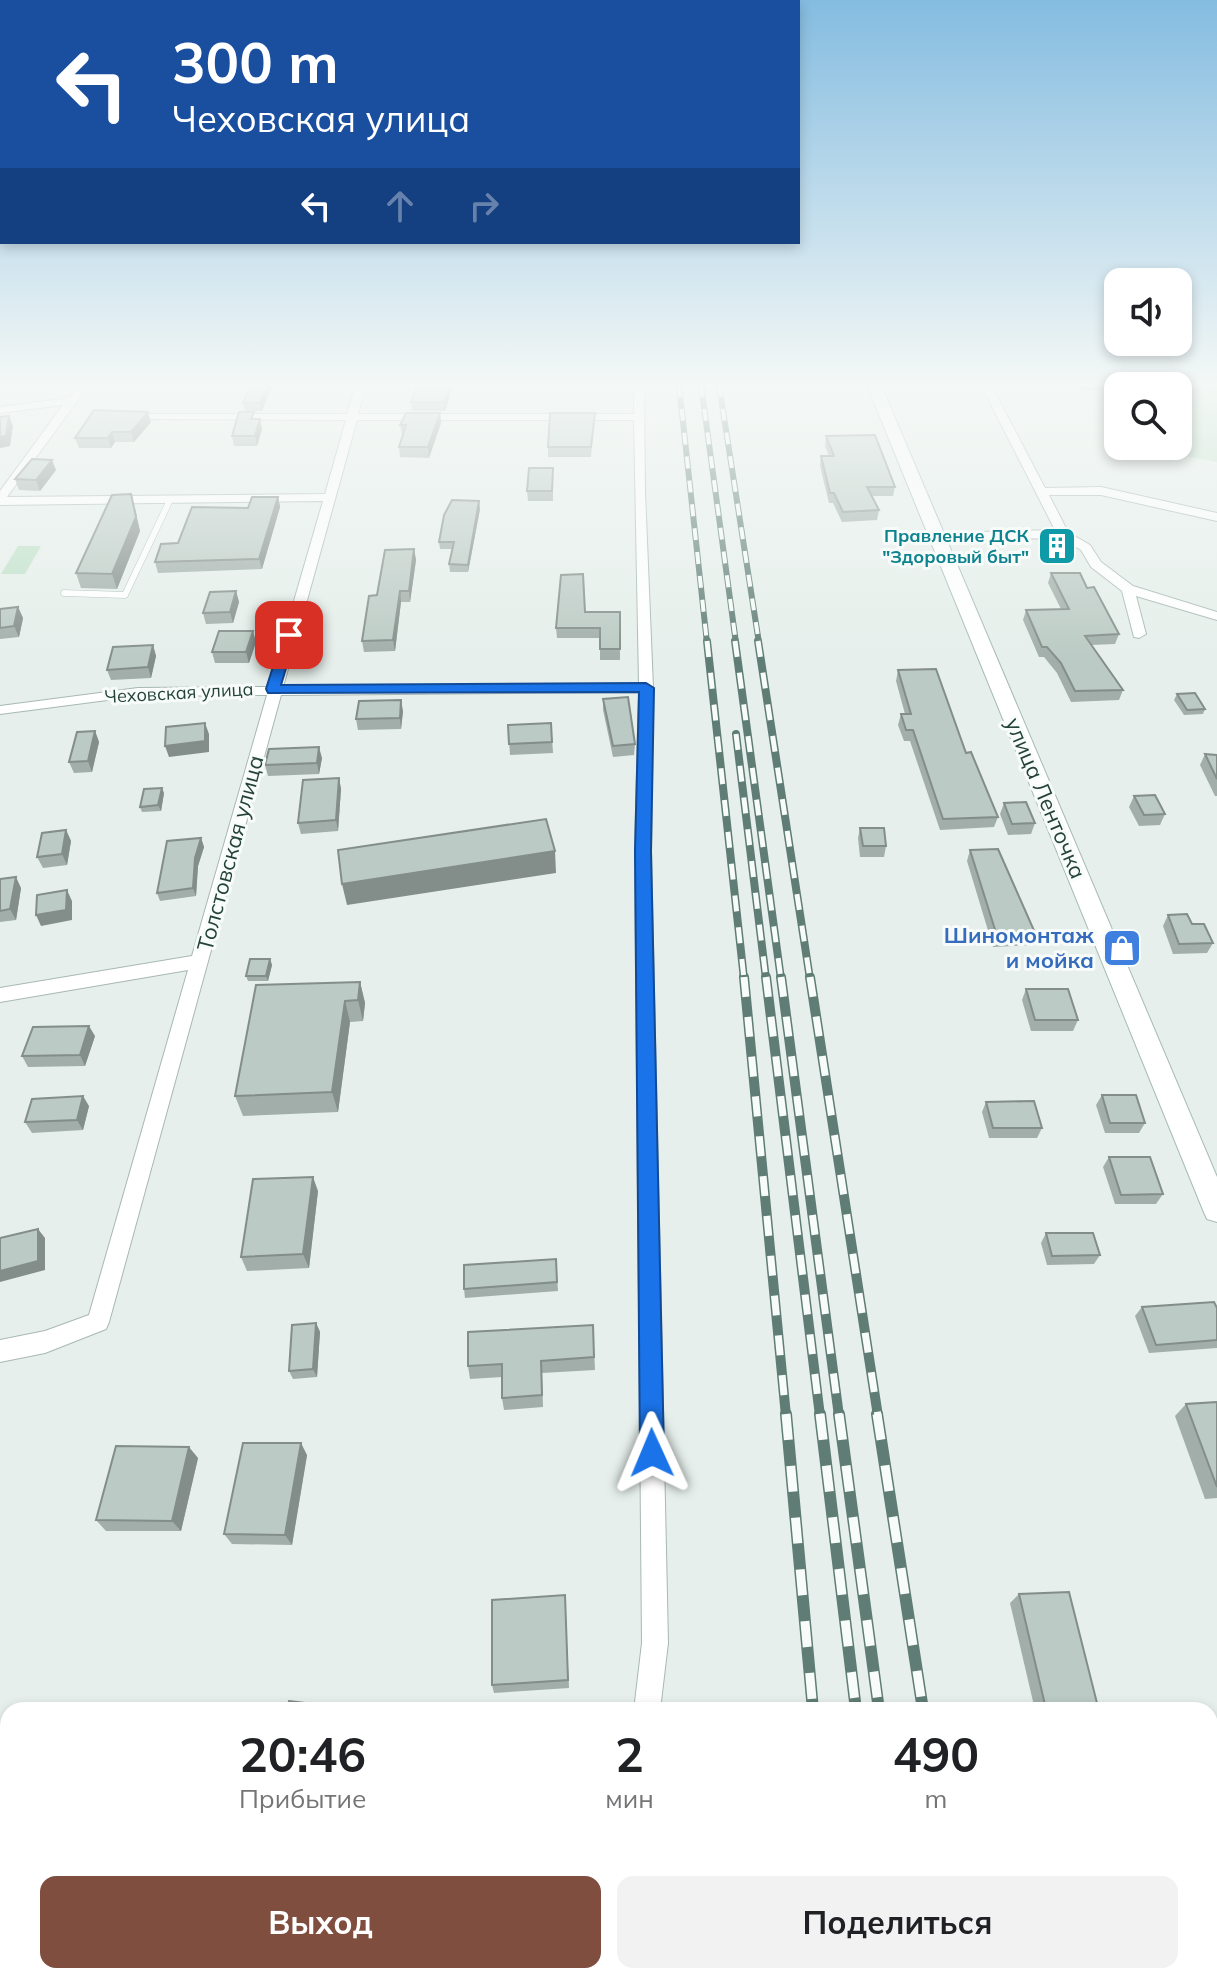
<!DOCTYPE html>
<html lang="ru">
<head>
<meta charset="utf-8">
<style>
	body { margin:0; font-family:Mulish,sans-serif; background:#f2f2f2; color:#202124; height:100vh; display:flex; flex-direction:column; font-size:30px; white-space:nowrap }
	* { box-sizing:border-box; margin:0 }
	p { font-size:26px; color:#757577 }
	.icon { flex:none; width:44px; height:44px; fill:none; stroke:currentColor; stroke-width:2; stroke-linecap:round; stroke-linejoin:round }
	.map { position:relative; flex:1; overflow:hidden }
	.drawer { position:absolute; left:0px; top:1702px; width:1218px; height:282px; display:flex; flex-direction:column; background:#fff; border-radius:24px 24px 0 0; box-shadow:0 4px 12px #0003 }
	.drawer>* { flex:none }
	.hud { position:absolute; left:0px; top:0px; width:800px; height:244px; box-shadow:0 4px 12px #0003; background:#1a4fa0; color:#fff; overflow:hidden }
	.tools { position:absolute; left:1104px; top:268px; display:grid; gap:16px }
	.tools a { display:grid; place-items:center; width:88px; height:88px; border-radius:16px; background:#fff; box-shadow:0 4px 12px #0003; font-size:40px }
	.pin { position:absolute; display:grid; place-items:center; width:68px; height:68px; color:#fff; margin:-34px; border-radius:16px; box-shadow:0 4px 12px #0006 }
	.me { position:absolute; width:88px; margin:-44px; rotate:359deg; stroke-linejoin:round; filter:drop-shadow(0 0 6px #0008) }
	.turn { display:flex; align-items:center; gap:28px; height:168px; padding:0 40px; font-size:36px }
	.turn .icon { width:104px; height:104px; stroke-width:2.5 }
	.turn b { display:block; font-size:56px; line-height:68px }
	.lanes { display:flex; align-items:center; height:76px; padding:0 40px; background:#0003; justify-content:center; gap:40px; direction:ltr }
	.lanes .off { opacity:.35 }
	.eta { display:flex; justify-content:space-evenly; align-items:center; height:136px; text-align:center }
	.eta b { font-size:48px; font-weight:700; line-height:56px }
	.button { display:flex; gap:16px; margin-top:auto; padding:16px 40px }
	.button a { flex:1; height:92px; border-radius:16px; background:#7f4e3f; color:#fff; font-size:32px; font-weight:700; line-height:92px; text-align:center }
	.button a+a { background:#f2f2f2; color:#202124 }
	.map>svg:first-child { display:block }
</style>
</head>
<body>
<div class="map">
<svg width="1217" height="1983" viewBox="0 0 1217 1983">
	<rect width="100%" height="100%" fill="#e6efeb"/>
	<!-- green -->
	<g fill="#bfe0c8">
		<path d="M1131,385h86v77l-33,-6 -7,-10 1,-60z"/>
		<path d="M18,546h23l-16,28h-24z"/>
	</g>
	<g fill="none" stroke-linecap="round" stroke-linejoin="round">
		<!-- lane casing -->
		<g stroke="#a8b8b2" stroke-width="7">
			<path id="lane" d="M64,593l61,2 44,-93"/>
		</g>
		<!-- street casing -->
		<g stroke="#a8b8b2" stroke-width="2">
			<g id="street">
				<path d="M79,385h10l-82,112 318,-3 21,-74 -208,-1v-4l4,-1h205l9,-29h10l-8,29h276v-29h10l1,106 8,197 -2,163 17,792 -8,67h-26l8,-67 -7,-792 4,-159 -358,3 -172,627 -3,7 -61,24 -45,9v-22l45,-9 44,-16 99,-345 -188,32v-14l192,-32 75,-261 -129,1 -138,18v-8l138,-18 131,-1 54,-186 -323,4v-14l63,-86 -63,8v-6l69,-9zM357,420h277l5,264 -356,3z"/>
				<path d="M981,385h10l54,103 56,-1 116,26v8l-116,-26h-52l19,37 22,13 11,17 32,24 84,26v8l-81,-24 10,38 -7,4 -5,-1 -12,-46 -31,-24 -10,-17 -20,-12 -127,2v-6l4,-1 117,-3z"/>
				<path d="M604,1976h30l-1,7h-30z"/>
			</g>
		</g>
		<!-- secondary casing -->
		<g stroke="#a4bbb3" stroke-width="2">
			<path id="secondary" d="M867,385h14l336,792v45l-10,-3 -4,-9z"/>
		</g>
		<!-- lane -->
		<use href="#lane" stroke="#fff" stroke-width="6"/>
		<!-- street -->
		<use href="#street" fill="#fff" fill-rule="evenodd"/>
		<!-- secondary -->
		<use href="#secondary" fill="#fff" fill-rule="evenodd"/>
		<!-- rail-far3 casing -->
		<g stroke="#5f7d75" stroke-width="6">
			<g id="rail-far3">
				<path d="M679,385l28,258"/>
				<path d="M701,385l35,258"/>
				<path d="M719,385l40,258"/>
			</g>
		</g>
		<!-- rail-far2 casing -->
		<g stroke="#5f7d75" stroke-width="8">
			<g id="rail-far2">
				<path d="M707,641l37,338"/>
				<path d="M735,641l46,338"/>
				<path d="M758,641l52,338"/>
				<path d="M736,734l30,245"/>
			</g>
		</g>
		<!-- rail-far1 casing -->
		<g stroke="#5f7d75" stroke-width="10">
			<g id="rail-far1">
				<path d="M744,977l42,439"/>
				<path d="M766,977l54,439"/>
				<path d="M781,977l58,439"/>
				<path d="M810,977l68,439"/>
			</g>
		</g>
		<!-- rail casing -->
		<g stroke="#5f7d75" stroke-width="12">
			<g id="rail">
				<path d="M786,1414l27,296"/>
				<path d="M820,1414l36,296"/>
				<path d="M839,1414l40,296"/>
				<path d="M877,1414l46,296"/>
				<path d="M838,1976v7"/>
				<path d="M889,1976v7"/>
				<path d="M915,1976l1,7"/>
				<path d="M963,1976l1,7"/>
			</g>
		</g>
		<!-- rail-far3 -->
		<use href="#rail-far3" stroke="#f7fbf9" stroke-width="4" stroke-dasharray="12" stroke-linecap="butt"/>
		<!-- rail-far2 -->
		<use href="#rail-far2" stroke="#f7fbf9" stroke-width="5" stroke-dasharray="16" stroke-linecap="butt"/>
		<!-- rail-far1 -->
		<use href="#rail-far1" stroke="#f7fbf9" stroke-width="7" stroke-dasharray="20" stroke-linecap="butt"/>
		<!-- rail -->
		<use href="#rail" stroke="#f7fbf9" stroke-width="9" stroke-dasharray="26" stroke-linecap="butt"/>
	</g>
	<!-- wall -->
	<g fill="#a1aea9">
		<path d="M251,385h42l-1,3 -20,-1 -10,24h-17l-2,-8z"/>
		<path d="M418,385h34l-7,26h-33l-1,-9z"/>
		<path d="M1075,385h38l-1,5 -32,1z"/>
		<path d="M440,413l1,10 -12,35 -29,-1 -1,-10 3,-12 -2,-10z"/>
		<path d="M595,413l-4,44h-43v-10z"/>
		<path d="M256,419l6,10 -5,17h-23l-2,-10z"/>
		<path d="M151,422l-17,20h-19l-4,6h-32l-4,-10z"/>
		<path d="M826,436l69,51 -2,9h-21l7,14 -2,10 -35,2 -9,-19h-4l-9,-37 1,-10h8l-4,-10z"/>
		<path d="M553,468v33h-25l-1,-10z"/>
		<path d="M56,470l-16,21 -21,-1 -4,-11z"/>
		<path d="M278,497l2,10 -18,62 -104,4 -3,-11 23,-19 70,-35z"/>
		<path d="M135,508l5,23 -23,58 -36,-1 -5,-15z"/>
		<path d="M480,509l-12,63h-18l-1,-8 4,-15h-13l-1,-7z"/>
		<path d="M414,549l2,11 -6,42h-9l-6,49 -31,1 -2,-11 15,-46z"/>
		<path d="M1051,573l36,15 32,46 -4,10 -24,1 32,45 -4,10 -48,2 -14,-29 -13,-16h-5l-16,-37 3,-10 35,-1 -13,-26z"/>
		<path d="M236,591l3,11 -6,21 -27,1 -3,-11z"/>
		<path d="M18,607l5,11 -4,19 -19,2v-30z"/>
		<path d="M585,612h35v48h-20v-22h-43l-1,-10z"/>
		<path d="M256,642l-7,21h-34l-3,-11z"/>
		<path d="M153,645l3,11 -5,22 -40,2 -4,-10z"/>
		<path d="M898,670l68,83 32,64 -4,10 -54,3 -30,-89h-6l-6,-16 3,-11h4l-9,-33z"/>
		<path d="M1177,694l28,15 -2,5 -19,1 -10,-15z"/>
		<path d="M603,699l32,45 -1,11 -21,2 -10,-47z"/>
		<path d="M403,711l-2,18 -43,1 -2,-11z"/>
		<path d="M551,723l2,30 -43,2 -2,-30z"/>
		<path d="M95,731l4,11 -7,30 -18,1 -5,-11z"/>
		<path d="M1205,754l12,1v41h-2l-15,-31z"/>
		<path d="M322,758l-3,16 -51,2 -3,-11z"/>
		<path d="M339,778l2,11 -3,42 -37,3 -3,-11z"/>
		<path d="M164,793l-3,18 -19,1 -2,-5z"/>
		<path d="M1134,796l31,18 -5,11 -21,1 -10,-19z"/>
		<path d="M1004,803l31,20 -4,11 -23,1 -8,-21z"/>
		<path d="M860,828l26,18 -2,11h-24l-2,-19z"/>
		<path d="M66,830l5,11 -4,24 -24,3 -6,-11z"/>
		<path d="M201,838l3,9 -6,19 -2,30 -36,5 -3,-8z"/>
		<path d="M970,850l66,85 -5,10 -38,2 -26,-86z"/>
		<path d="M0,879l21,9 -5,32 -16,2z"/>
		<path d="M1168,915l24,9 21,19 -6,10 -34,1 -10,-28z"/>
		<path d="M270,959l2,6 -4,16h-20l-2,-5z"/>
		<path d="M360,982l5,21 -2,18 -13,1 -12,90 -95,4 -8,-20z"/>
		<path d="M1026,989l52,31 -5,11h-42l-9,-31z"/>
		<path d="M95,1036l-10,30 -57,1 -6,-11z"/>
		<path d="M1102,1095l43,28 -6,10h-34l-9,-28z"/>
		<path d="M986,1102l56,26 -5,10h-48l-7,-26z"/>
		<path d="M89,1106l-6,24 -51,3 -7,-11z"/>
		<path d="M1109,1157l54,37 -7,10h-41l-12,-37z"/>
		<path d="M318,1191l-9,77 -62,3 -6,-14z"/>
		<path d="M1046,1233l54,22 -6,9 -47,1 -6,-22z"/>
		<path d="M556,1259l2,32 -93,7 -1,-9z"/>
		<path d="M1142,1307l75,1v40l-68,5 -14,-37z"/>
		<path d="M316,1323l4,9 -3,45 -24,2 -4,-8z"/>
		<path d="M593,1325l2,45 -53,3 1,34 -39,3 -2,-12v-21l-32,2 -2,-13z"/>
		<path d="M1217,1402v96l-12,1 -30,-83 11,-12z"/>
		<path d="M307,1455l-15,90 -60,-1 -8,-10z"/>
		<path d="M198,1458l-17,73h-75l-10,-11z"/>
		<path d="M1019,1594l79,113 -4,3h-59l-25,-107z"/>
		<path d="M565,1595l4,93 -75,5 -2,-8z"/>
	</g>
	<!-- shaded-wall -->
	<g fill="#838d89">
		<path d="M0,385h16l-16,2z"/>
		<path d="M268,385h4v2l-10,24 -2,-8z"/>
		<path d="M450,385h2l1,2 -8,24 -1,-9z"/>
		<path d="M148,412l3,10 -17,20 -3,-10z"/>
		<path d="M440,413l1,10 -12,35 -1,-11z"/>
		<path d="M9,416l4,10 -3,20 -10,2v-11z"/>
		<path d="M260,419l2,10 -5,17 -2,-10z"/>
		<path d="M112,432l3,10 -4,6 -3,-10z"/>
		<path d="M52,460l4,10 -16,21 -4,-11z"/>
		<path d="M131,494l9,37 -23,58 -5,-15z"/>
		<path d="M278,497l2,10 -18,62 -3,-10z"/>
		<path d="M479,501l1,8 -12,63v-7z"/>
		<path d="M414,549l2,11 -6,42 -1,-11z"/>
		<path d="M236,591l3,11 -6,21 -3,-11z"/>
		<path d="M400,591l1,11 -6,49 -2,-11z"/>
		<path d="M18,607l5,11 -4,19 -5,-11z"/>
		<path d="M253,631l3,11 -7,21 -3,-11z"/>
		<path d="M153,645l3,11 -5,22 -3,-11z"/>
		<path d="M401,700l2,11 -2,18 -1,-11z"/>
		<path d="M205,723l4,11v18l-40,5 -4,-11z"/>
		<path d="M95,731l4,11 -7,30 -4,-11z"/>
		<path d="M319,747l3,11 -3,16 -2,-11z"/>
		<path d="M339,778l2,11 -3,42 -2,-11z"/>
		<path d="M162,788l2,5 -3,18 -3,-6z"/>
		<path d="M66,830l5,11 -4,24 -5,-11z"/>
		<path d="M201,838l3,9 -6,19 -2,30 -3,-8 2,-30z"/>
		<path d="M555,851l1,22 -209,32 -5,-21z"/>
		<path d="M16,877l5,11 -5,32 -6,-11z"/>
		<path d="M67,890l5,11v19l-31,6 -5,-11z"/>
		<path d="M270,959l2,6 -4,16 -2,-5z"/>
		<path d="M360,982l5,21 -2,18 -5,-21z"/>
		<path d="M345,1001l5,21 -12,90 -6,-20z"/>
		<path d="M89,1026l6,10 -10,30 -5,-11z"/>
		<path d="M83,1096l6,10 -6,24 -6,-10z"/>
		<path d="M313,1177l5,14 -9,77 -6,-14z"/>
		<path d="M38,1229l7,9v32l-45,12v-11z"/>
		<path d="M316,1323l4,9 -3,45 -4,-8z"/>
		<path d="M301,1443l6,12 -15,90 -7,-10z"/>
		<path d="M189,1447l9,11 -17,73 -9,-10z"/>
		<path d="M86,1976h9l-1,7h-10z"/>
		<path d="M302,1976h8l-1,7h-8z"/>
	</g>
	<!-- building -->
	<g fill="#bbcac4" stroke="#838d89" stroke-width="2">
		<path d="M251,385h17l-8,18h-17z"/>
		<path d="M418,385h32l-6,17h-33z"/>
		<path d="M94,410l54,2 -17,20h-19l-4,6h-33z"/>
		<path d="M239,412h15l-3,7h9l-5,17h-23z"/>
		<path d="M406,413h34l-12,34h-29l7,-22h-6z"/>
		<path d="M550,413h45l-4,34h-43z"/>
		<path d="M9,416l-3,20 -6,1v-20z"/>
		<path d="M875,435l20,52h-28l12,23 -36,2 -9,-19h-4l-9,-37h13l-8,-20z"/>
		<path d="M32,459l20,1 -16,20 -21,-1z"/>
		<path d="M529,468h24l-1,23h-25z"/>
		<path d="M131,494l5,23 -24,57 -36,-1 36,-78z"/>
		<path d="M252,497h26l-19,62 -104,3 6,-18 17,-1 14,-36 56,1z"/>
		<path d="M452,500l27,1 -11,64 -19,-1 5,-22h-15l5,-27z"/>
		<path d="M414,549l-5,42h-9l-7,49 -31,1 7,-45 8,-1 8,-45z"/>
		<path d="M1051,573h29l7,15 7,-1 25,47 -34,2 38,54 -48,1 -14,-28 -14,-16h-5l-16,-37 43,-1z"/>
		<path d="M583,574l2,38h35v37h-20v-21h-44l5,-53z"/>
		<path d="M236,591l-6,21 -27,1 7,-21z"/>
		<path d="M18,607l-4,19 -14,2v-19z"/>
		<path d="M219,631h34l-7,21h-34z"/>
		<path d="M153,645l-5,22 -41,3 6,-23z"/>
		<path d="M936,669l30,84 5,-1 27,65 -55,2 -30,-89h-7l-5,-16h10l-13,-44z"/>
		<path d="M1195,693l10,16 -18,1 -10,-16z"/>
		<path d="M628,697l7,47 -22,2 -10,-47z"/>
		<path d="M401,700l-1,18 -44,1 3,-18z"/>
		<path d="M205,723v18l-40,5 1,-19z"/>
		<path d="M551,723l1,19 -43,2 -1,-19z"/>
		<path d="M95,731l-7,30 -19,1 8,-30z"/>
		<path d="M319,747l-2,16 -52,2 4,-16z"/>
		<path d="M1205,754l12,1v24z"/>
		<path d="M339,778l-3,42 -38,3 5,-43z"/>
		<path d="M162,788l-4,17 -18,2 4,-18z"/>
		<path d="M1155,795l10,19 -21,1 -10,-19z"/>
		<path d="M1026,802l9,21 -23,1 -8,-21z"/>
		<path d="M546,819l9,32 -213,33 -4,-34z"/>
		<path d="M860,828h24l2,18h-23z"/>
		<path d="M66,830l-4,24 -25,3 5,-24z"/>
		<path d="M201,838l-6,20 -2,30 -36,5 10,-52z"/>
		<path d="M998,849l38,86 -39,1 -27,-86z"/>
		<path d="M16,877l-6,32 -10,2v-32z"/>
		<path d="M67,890l-1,20 -30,5 1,-20z"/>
		<path d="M1187,914l5,10h12l9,19 -34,1 -11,-29z"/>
		<path d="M250,959h20l-4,17h-20z"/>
		<path d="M360,982l-2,18 -13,1 -13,91 -97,4 21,-111z"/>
		<path d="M1026,989h42l10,31h-43z"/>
		<path d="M89,1026l-9,29 -58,1 11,-29z"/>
		<path d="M1102,1095h34l9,28h-35z"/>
		<path d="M83,1096l-6,24 -52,2 7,-23z"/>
		<path d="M1034,1101l8,27h-49l-7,-26z"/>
		<path d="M1109,1157h41l13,37 -42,1z"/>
		<path d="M313,1177l-10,77 -62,3 12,-78z"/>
		<path d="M38,1229v32l-38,10v-33z"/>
		<path d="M1046,1233h47l7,22 -48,1z"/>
		<path d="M556,1259l1,23 -93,7v-24z"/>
		<path d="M1214,1302l3,6v32l-61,5 -14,-38z"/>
		<path d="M316,1323l-3,46 -24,2 3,-46z"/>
		<path d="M593,1325l1,32 -53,4 1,34 -40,3v-34l-34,2v-34z"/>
		<path d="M1217,1402v85l-31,-83z"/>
		<path d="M243,1443h58l-16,92 -61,-1z"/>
		<path d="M116,1446l73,1 -17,74 -76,-1z"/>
		<path d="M1069,1592l29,115 -52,2 -27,-115z"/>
		<path d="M565,1595l3,85 -76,5v-85z"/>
		<path d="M289,1701l56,7v2h-58z"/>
		<path d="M1174,1706l1,4h-42z"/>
		<path d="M210,1708l40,2h-40z"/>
		<path d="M27,1976h59l-2,7h-58z"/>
		<path d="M206,1976h96l-1,7h-96z"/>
		<rect x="403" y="1976" width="78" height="7"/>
	</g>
	<!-- sky -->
	<linearGradient id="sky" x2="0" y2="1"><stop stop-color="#84bce0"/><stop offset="0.58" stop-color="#f4f8f6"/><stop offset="1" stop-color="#f4f8f6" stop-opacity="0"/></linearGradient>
	<rect width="1217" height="662" fill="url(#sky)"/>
	<!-- route -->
	<path fill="#1a73e8" stroke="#114b97" stroke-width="2" d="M289,630l7,5 -15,50 365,-2 8,5 -3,163 13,602 -4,9 -8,3 -9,-3 -3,-9 -5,-602 4,-159 -371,1 -2,-4 17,-54z"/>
	<!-- icons -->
	<defs>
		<g id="building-square" transform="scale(2)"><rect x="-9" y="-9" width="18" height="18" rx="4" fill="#0f9aa8" stroke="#f7fbf9"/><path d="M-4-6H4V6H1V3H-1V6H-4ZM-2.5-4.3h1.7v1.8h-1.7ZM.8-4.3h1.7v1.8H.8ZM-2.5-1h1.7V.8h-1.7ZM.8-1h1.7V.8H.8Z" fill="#fff"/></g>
		<g id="shop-square" transform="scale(2)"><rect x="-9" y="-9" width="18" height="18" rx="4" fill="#3f7fe0" stroke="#f7fbf9"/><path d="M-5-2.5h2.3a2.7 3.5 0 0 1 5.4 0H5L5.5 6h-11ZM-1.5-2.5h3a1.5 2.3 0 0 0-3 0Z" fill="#fff"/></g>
	</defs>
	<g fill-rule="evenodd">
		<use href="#building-square" x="1057" y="546"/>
		<use href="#shop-square" x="1122" y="948"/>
	</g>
	<g text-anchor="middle" stroke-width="6" stroke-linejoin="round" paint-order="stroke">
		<!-- far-culture labels -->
		<g font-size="18" font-weight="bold" fill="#0d838f" stroke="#f7fbf9" text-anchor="end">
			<text x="1029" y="542">Правление ДСК<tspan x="1029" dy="21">"Здоровый быт"</tspan></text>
		</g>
		<!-- far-street labels -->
		<g font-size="18" fill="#24423a" stroke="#f7fbf9">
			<text transform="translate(179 693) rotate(-3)" y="6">Чеховская улица</text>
		</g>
		<!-- street labels -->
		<g font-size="22" fill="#24423a" stroke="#f7fbf9">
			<text transform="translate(1046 798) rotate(67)" y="8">улица Ленточка</text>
			<text transform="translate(230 853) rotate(-75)" y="8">Толстовская улица</text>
		</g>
		<!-- shop labels -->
		<g font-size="22" font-weight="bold" fill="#366cbe" stroke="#f7fbf9" text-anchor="end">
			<text x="1094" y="943">Шиномонтаж<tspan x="1094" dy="25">и мойка</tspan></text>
		</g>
	</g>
</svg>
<div class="tools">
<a><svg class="icon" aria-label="sound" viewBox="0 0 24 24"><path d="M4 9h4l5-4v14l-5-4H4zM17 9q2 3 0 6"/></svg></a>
<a><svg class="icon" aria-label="search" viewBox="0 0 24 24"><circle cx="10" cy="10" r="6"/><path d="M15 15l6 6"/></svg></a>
</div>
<div class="pin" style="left:289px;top:635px;background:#d93025"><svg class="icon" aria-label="arrive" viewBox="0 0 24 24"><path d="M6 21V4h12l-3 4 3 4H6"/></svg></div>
<svg class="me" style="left:652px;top:1453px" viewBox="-20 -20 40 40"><path d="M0-17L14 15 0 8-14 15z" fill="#1a73e8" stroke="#fff" stroke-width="4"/></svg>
<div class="hud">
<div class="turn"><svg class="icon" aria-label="left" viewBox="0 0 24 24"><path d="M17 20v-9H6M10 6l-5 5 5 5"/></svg><div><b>300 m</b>Чеховская улица</div></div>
<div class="lanes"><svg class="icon" aria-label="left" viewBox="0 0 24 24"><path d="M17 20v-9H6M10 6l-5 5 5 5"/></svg><svg class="icon off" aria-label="ahead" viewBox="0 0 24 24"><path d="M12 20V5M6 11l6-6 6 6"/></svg><svg class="icon off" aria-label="right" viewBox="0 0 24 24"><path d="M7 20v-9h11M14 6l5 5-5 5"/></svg></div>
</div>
<section class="drawer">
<div class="eta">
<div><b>20:46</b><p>Прибытие</p></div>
<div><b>2</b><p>мин</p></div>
<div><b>490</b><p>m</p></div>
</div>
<div class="button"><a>Выход</a><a>Поделиться</a></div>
</section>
</div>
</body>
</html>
